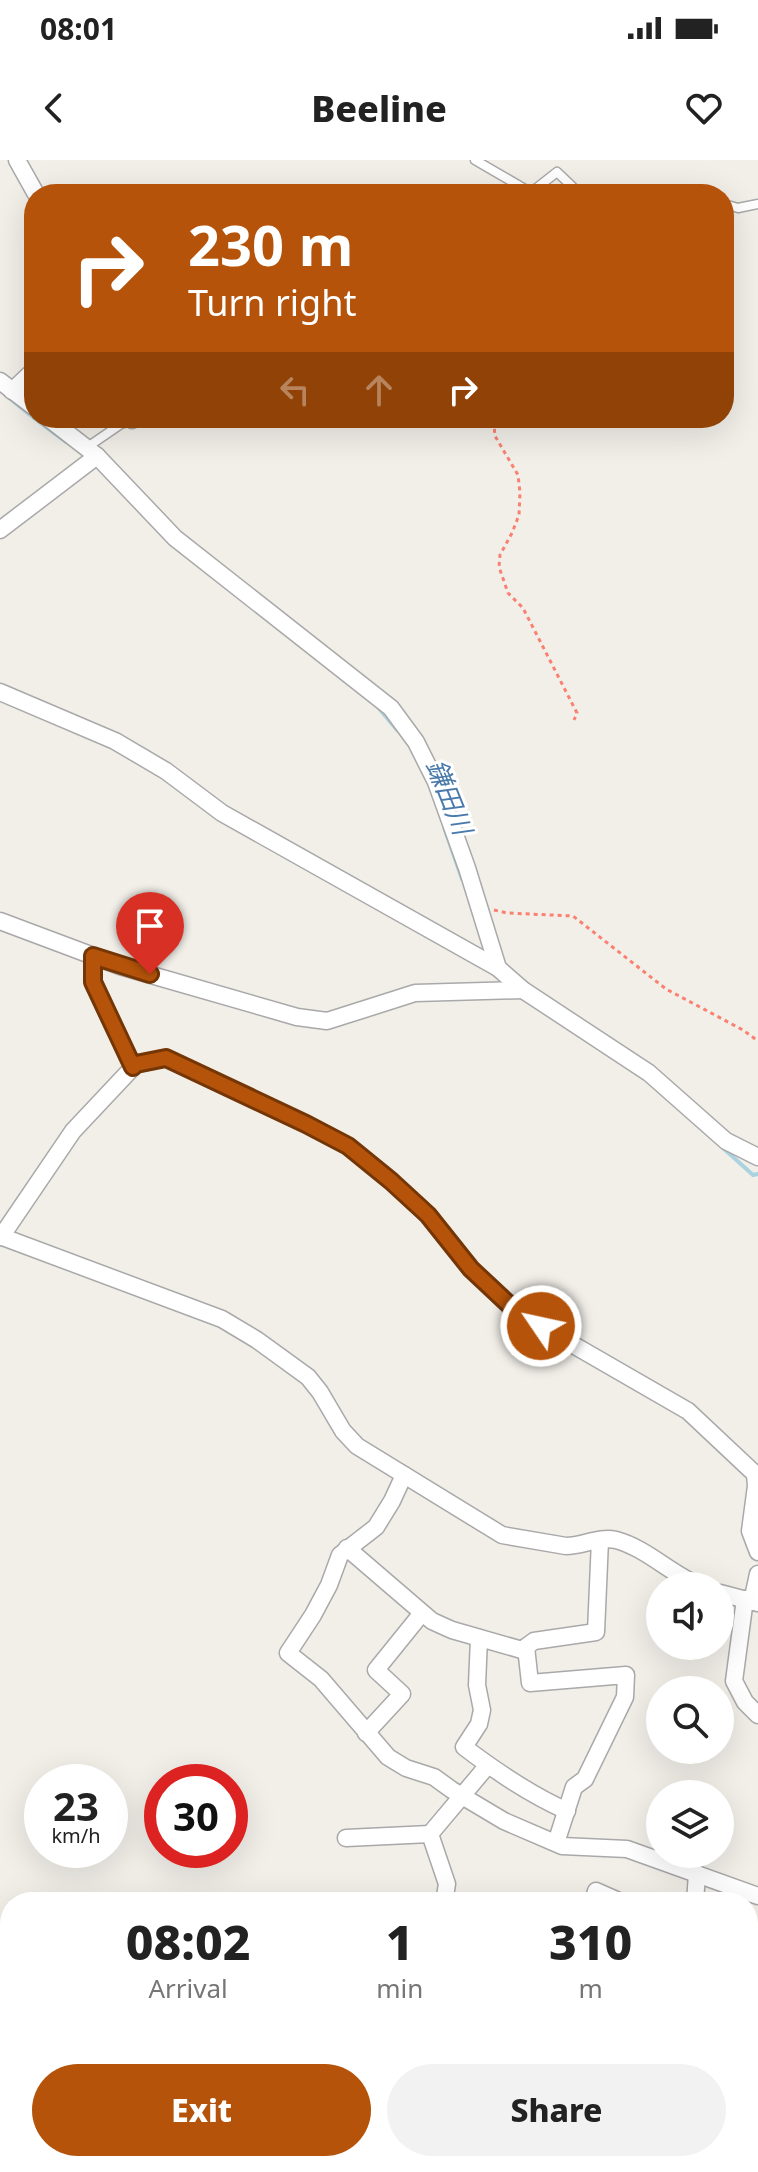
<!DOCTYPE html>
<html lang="en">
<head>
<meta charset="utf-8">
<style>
	body { margin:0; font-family:"Noto Sans","Noto Sans JP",sans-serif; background:#f2f2f2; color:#222; height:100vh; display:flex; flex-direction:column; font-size:30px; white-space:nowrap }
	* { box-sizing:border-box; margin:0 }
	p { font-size:26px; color:#767676 }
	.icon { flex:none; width:44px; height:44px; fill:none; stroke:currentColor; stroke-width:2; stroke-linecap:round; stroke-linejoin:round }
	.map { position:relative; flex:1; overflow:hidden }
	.side { position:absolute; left:0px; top:1732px; width:758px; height:280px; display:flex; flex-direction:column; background:#fff; border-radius:32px 32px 0 0; box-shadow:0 8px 32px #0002 }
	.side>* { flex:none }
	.banner { position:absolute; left:24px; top:24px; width:710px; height:244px; border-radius:32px; box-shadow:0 8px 32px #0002; background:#b45309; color:#fff; overflow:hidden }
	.tools { position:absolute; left:646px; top:1412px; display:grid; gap:16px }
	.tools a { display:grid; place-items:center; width:88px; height:88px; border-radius:50%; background:#fff; box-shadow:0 8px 32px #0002; font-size:40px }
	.speed { position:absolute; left:24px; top:1604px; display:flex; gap:16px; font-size:40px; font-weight:700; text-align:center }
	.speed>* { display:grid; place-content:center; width:104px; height:104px; border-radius:50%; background:#fff; box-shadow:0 8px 32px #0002; line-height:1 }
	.speed small { font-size:20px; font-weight:400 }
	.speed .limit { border:12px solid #d22; background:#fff; color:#111 }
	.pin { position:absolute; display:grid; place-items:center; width:68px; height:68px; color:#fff; margin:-82px -34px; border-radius:50% 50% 50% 0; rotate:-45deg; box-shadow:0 0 8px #0007 }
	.pin .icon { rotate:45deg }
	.me { position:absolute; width:88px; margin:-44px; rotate:304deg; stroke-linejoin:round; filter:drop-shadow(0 0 6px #0008) }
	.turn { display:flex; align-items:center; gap:28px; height:168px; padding:0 32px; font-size:36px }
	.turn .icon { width:104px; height:104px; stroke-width:2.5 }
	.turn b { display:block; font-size:56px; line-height:68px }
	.lanes { display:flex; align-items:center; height:76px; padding:0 32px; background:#0003; justify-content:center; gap:40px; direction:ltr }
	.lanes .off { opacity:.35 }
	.eta { display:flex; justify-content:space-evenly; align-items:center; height:136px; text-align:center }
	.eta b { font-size:48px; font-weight:800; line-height:56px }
	.button { display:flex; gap:16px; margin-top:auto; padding:16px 32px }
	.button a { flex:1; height:92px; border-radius:48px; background:#b45309; color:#fff; font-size:32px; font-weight:800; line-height:92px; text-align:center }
	.button a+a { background:#f2f2f2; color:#222 }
	.status { display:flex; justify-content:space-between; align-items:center; height:56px; padding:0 40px; background:#fff; direction:ltr }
	.status svg { height:22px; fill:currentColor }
	header { display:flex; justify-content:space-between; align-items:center; height:104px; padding:0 32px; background:#fff; font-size:36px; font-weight:800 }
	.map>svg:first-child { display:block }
</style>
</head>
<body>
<div class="status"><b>08:01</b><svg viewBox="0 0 49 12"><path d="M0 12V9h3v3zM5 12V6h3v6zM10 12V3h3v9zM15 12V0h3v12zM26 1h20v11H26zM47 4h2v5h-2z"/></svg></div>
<header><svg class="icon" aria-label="back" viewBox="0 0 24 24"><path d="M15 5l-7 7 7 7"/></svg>Beeline<svg class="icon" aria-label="heart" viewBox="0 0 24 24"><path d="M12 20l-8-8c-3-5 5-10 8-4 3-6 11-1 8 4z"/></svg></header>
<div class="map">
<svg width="758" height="2012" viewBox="0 0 758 2012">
	<rect width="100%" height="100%" fill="#f2efe9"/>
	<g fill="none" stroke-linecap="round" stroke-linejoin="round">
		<!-- stream -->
		<g stroke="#aad3df" stroke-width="4">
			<path d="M8,237l26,21"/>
			<path d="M34,258l32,24"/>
			<path d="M377,546l20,24"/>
			<path d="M444,667l18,52"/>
			<path d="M723,988l30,27 5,-1"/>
		</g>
		<!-- lane casing -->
		<g stroke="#a9a9a9" stroke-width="11">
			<g id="lane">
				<path d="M475,0l55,32"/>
				<path d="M529,34l28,-22 23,22"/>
				<path d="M596,34h10"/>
				<path d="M724,44l14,4 20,-4"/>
				<path d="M86,288l35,-24 20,-6"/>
			</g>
		</g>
		<!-- street casing -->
		<g stroke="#a9a9a9" stroke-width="19">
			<g id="street">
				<path d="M17,0l19,34"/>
				<path d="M0,221l34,26"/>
				<path d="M12,231l22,-21"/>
				<path d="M48,258l49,38 78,82 216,170 25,34 20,40 31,86 31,100 25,22 126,83 77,68 32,16"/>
				<path d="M131,258l1,2"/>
				<path d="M0,370l97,-74"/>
				<path d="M0,532l115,49 51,30 56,42 276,155"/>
				<path d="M0,761l120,45 177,51 30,4 88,-28 108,-3"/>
				<path d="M93,796v26l40,85"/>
				<path d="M0,1076l222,83 35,21 51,37 12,15 23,39 14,15 145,89 64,11c17,0 33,-10 50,-6 30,8 55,34 84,46"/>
				<path d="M1,1077l72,-106 63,-67 30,-6 140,66 42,22 43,35 37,34 43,54 47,44 170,98 67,63 1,12 -6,45 8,21"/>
				<path d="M404,1315l-12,26 -16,26 -36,28 -11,30 -16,30 -25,38 33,26 67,78 18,11 28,9 18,13 52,31 58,25 65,3 131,47"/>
				<path d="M347,1388l85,73 20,9 70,20 12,-9 62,-9 4,-92"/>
				<path d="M720,1433l38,10"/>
				<path d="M745,1439l-11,82 11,21 13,13"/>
				<path d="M752,1442l6,-28"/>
				<path d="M479,1478l-2,47 5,25 -3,14 -15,23c33,25 65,47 103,64"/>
				<path d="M526,1487l4,36 96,-8 -1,22 -40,82 -11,8 -18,56"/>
				<path d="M366,1573l36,-39 -26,-24 46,-57"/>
				<path d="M346,1678l84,-4"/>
				<path d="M444,1742l3,-18 -17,-50 58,-69"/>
				<path d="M593,1742l3,-11 25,11"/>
				<path d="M695,1742l2,-28"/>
				<path d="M748,1821l10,-16"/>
				<path d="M8,1881l-4,-72h6"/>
				<path d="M0,1927l10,9"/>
				<path d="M748,1954l10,5"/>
				<path d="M0,1976l10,4"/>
				<path d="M88,2002l7,10"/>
				<path d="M491,2002l1,10"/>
			</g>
		</g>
		<!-- path -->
		<g stroke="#fa8072" stroke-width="3" stroke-dasharray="4 4" stroke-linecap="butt">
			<path d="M504,258l-10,7 1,11 23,39 2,18 -1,22 -7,18 -12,22 -1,12 9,26 15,15 54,105 -3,7"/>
			<path d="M494,750l13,3 66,3 93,73 77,41 15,11"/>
			<path d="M748,1882l10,11"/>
		</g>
		<!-- lane -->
		<use href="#lane" stroke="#fff" stroke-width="8"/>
		<!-- street -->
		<use href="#street" stroke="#fff" stroke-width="16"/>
	</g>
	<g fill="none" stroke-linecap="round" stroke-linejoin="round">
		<!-- route casing -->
		<g stroke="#753606" stroke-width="20">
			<path id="route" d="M150,814l-57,-18v26l40,85 3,-3 30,-6 140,66 42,22 43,35 37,34 43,54 47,44 23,13"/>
		</g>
		<!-- route -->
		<use href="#route" stroke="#b45309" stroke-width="14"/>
	</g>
	<g text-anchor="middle" stroke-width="6" stroke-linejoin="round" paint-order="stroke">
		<!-- water labels -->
		<g font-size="26" font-style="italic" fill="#4a7aab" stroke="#fff">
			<text transform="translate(449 637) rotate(68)" y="9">鎌田川</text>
		</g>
	</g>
</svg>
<div class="tools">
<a><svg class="icon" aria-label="sound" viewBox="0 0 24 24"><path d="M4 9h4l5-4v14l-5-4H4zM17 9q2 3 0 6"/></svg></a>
<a><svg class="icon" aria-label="search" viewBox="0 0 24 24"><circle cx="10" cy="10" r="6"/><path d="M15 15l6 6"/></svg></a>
<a><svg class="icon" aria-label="layers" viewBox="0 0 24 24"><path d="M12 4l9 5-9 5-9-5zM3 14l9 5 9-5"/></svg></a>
</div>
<div class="speed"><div>23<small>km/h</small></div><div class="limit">30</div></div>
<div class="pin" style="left:150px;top:814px;background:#d93025"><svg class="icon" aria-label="arrive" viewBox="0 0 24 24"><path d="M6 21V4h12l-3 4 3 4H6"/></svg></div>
<svg class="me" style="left:541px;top:1166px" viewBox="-20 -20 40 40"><circle r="17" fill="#b45309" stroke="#fff" stroke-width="3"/><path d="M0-11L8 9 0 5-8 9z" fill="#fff"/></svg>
<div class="banner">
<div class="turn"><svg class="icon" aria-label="right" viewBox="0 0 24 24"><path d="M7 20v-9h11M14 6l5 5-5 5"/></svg><div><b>230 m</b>Turn right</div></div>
<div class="lanes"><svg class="icon off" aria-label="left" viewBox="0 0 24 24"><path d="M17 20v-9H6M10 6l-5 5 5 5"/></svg><svg class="icon off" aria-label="ahead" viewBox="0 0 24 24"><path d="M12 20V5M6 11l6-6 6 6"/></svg><svg class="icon" aria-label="right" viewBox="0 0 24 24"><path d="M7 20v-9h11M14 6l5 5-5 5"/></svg></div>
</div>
<section class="side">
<div class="eta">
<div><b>08:02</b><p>Arrival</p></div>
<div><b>1</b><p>min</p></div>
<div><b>310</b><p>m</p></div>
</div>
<div class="button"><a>Exit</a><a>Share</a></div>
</section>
</div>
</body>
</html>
